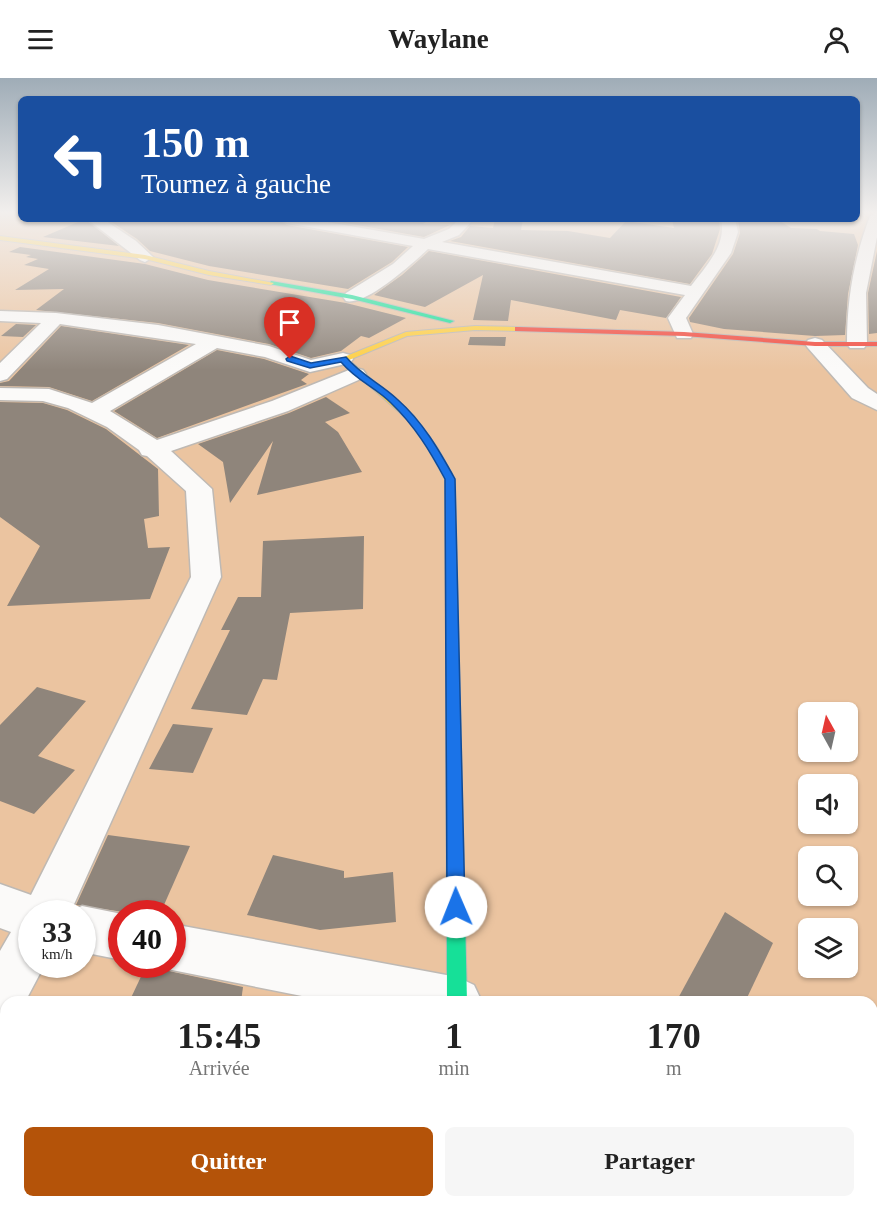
<!DOCTYPE html>
<html lang="fr">
<head>
<meta charset="utf-8">
<style>
	body { margin:0; font-family:"Times New Roman",serif; background:#f6f6f6; color:#222; height:100vh; display:flex; flex-direction:column; font-size:22px; white-space:nowrap }
	* { box-sizing:border-box; margin:0 }
	p { font-size:20px; color:#767676 }
	.icon { flex:none; width:33px; height:33px; fill:none; stroke:currentColor; stroke-width:2; stroke-linecap:round; stroke-linejoin:round }
	.map { position:relative; flex:1; overflow:hidden }
	.panel { position:absolute; left:0px; top:918px; width:878px; height:212px; display:flex; flex-direction:column; background:#fff; border-radius:18px 18px 0 0; box-shadow:0 2px 4px #0004 }
	.panel>* { flex:none }
	.guide { position:absolute; left:18px; top:18px; width:842px; height:126px; border-radius:9px; box-shadow:0 2px 4px #0004; background:#1a4fa0; color:#fff; overflow:hidden }
	.needle { width:39px; rotate:352deg }
	.tools { position:absolute; left:798px; top:624px; display:grid; gap:12px }
	.tools a { display:grid; place-items:center; width:60px; height:60px; border-radius:9px; background:#fff; box-shadow:0 2px 4px #0004; font-size:30px }
	.speed { position:absolute; left:18px; top:822px; display:flex; gap:12px; font-size:30px; font-weight:700; text-align:center }
	.speed>* { display:grid; place-content:center; width:78px; height:78px; border-radius:50%; background:#fff; box-shadow:0 2px 4px #0004; line-height:1 }
	.speed small { font-size:15px; font-weight:400 }
	.speed .limit { border:9px solid #d22; background:#fff; color:#111 }
	.pin { position:absolute; display:grid; place-items:center; width:51px; height:51px; color:#fff; margin:-62px -26px; border-radius:50% 50% 50% 0; rotate:-45deg; box-shadow:0 0 6px #0007 }
	.pin .icon { rotate:45deg }
	.me { position:absolute; width:66px; margin:-33px; rotate:359deg; stroke-linejoin:round; filter:drop-shadow(0 0 4px #0008) }
	.turn { display:flex; align-items:center; gap:21px; height:126px; padding:0 24px; font-size:27px }
	.turn .icon { width:78px; height:78px; stroke-width:2.5 }
	.turn b { display:block; font-size:42px; line-height:51px }
	.eta { display:flex; justify-content:space-evenly; align-items:center; height:102px; text-align:center }
	.eta b { font-size:36px; font-weight:600; line-height:42px }
	.action { display:flex; gap:12px; margin-top:auto; padding:12px 24px }
	.action a { flex:1; height:69px; border-radius:9px; background:#b45309; color:#fff; font-size:24px; font-weight:600; line-height:69px; text-align:center }
	.action a+a { background:#f6f6f6; color:#222 }
	header { display:flex; justify-content:space-between; align-items:center; height:78px; padding:0 24px; background:#fff; font-size:27px; font-weight:600 }
	.map>svg:first-child { display:block }
</style>
</head>
<body>
<header><svg class="icon" aria-label="menu" viewBox="0 0 24 24"><path d="M4 6h16M4 12h16M4 18h16"/></svg>Waylane<svg class="icon" aria-label="person" viewBox="0 0 24 24"><circle cx="12" cy="8" r="4"/><path d="M4 21q1-7 8-7t8 7"/></svg></header>
<div class="map">
<svg width="877" height="1129" viewBox="0 0 877 1129">
	<rect width="100%" height="100%" fill="#e3dcd6"/>
	<!-- green -->
	<path fill="#ebc4a0" fill-rule="evenodd" d="M0,134h21v7h835l1,-7h20v995h-877zM808,634h40v40h-40zM808,706h40v40h-40zM808,778h40v40h-40zM32,836h50v50h-50zM122,836h50v50h-50zM808,850h40v40h-40zM6,924h866v200h-866z"/>
	<!-- building -->
	<g fill="#8f857b">
		<path d="M85,141l34,27 -76,-9z"/>
		<path d="M107,141h171l9,6 121,22 -16,15 -44,27 -139,-23 -59,-15 -13,-12z"/>
		<path d="M323,141h108l-8,5 27,1 -26,12z"/>
		<path d="M495,141h28l-2,11 47,1 42,7 16,-17 48,7 -2,-8h47l1,9 -8,25 -22,30 -240,-43 11,-4 9,-11 23,2z"/>
		<path d="M777,141l14,9 26,1 3,2 34,3 4,11 -10,49 -3,41 -30,1 -91,-7 -34,-7 -1,-4 44,-64 7,-21 -2,-13z"/>
		<path d="M20,169l125,17 63,16 138,23 60,15 -37,20 -8,-2 -20,15 -30,7 -42,-14 -111,-21 -122,-13 28,-21 -49,1 34,-21 -25,-4 14,-6 -12,-2 5,-2 -22,-3z"/>
		<path d="M429,173l252,46 -15,21 -46,-8 -4,10 -105,-20 -3,21 -35,-1 10,-45 -58,32 -51,-12 28,-20z"/>
		<path d="M877,173v82l-8,1 -1,-41z"/>
		<path d="M16,246l20,1 -13,12 -22,-1z"/>
		<path d="M61,248l128,19 -97,56 -43,-14 -49,-1v-3l9,-2z"/>
		<path d="M470,259h36l-1,9 -37,-1z"/>
		<path d="M217,272l47,9 45,15 -8,6 6,4 -150,54 -43,-27z"/>
		<path d="M326,319l24,16 -25,9 13,10 24,40 -105,23 16,-54 -43,62 -7,-41 -25,-18 91,-31z"/>
		<path d="M0,324l43,1 24,7 39,19 52,40 1,47 -15,3 4,29 22,-1 -20,52 -143,7 33,-60 -40,-29z"/>
		<path d="M364,458l-1,73 -73,4 -13,67 -14,-1 -16,36 -56,-6 39,-79h-9l17,-33h23l2,-56z"/>
		<path d="M37,609l49,14 -48,55 37,14 -41,44 -34,-13v-76z"/>
		<path d="M173,646l40,4 -20,45 -44,-4z"/>
		<path d="M108,757l82,11 -30,68h-23l-61,-9z"/>
		<path d="M273,777l71,16v7l49,-6 3,50 -76,8 -73,-15z"/>
		<path d="M725,834l48,31 -28,59h-69z"/>
		<path d="M146,888l97,21 -2,15h-112z"/>
	</g>
	<g fill="none" stroke-linecap="round" stroke-linejoin="round">
		<!-- street casing -->
		<g stroke="#beb9b4" stroke-width="3">
			<g id="street">
				<path d="M877,134v25l-11,56 1,51 -3,4h-14l-3,-4c0,-46 7,-85 23,-128z"/>
				<path d="M87,141h16l33,22 17,16 -8,5 -5,-2z"/>
				<path d="M280,141h30l114,20 25,-10 10,-10h15l-15,16 -17,7 249,44c15,-20 36,-41 30,-67h14l3,13 -7,21 -45,65 7,16 -2,4h-14l-9,-20 17,-23 -257,-46c-15,14 -62,57 -82,52l-3,-4 3,-4 47,-29 20,-18 -126,-23z"/>
				<path d="M0,233l56,2 102,12 111,21 42,14 32,-7 7,2 3,4 -3,4 -40,9 -45,-15 -48,-9 -107,63 47,29 115,-39 77,-31 7,-2 7,2 3,4 -3,4 -75,33 -117,40 41,38 9,88 -150,334 11,-5 40,8v46l-40,-8v-38h-50v50h13l-20,38h-19v18l-6,3v-72l11,-19 -11,-4v-44l31,11 160,-318 -5,-86 -39,-35 -5,-1 -3,-5 -32,-23 -39,-19 -25,-7 -43,-1v-12l49,1 43,14 104,-59 -136,-20 -53,55 -7,2v-18l41,-40 -41,-2z"/>
				<path d="M815,260l7,2 46,48 9,6v16l-25,-12 -44,-50 -3,-4 3,-4z"/>
				<path d="M172,846l285,53 17,8 8,17h-150l-160,-32 -14,-6h14z"/>
				<path d="M423,1124h125l2,5h-129z"/>
			</g>
		</g>
		<!-- fast casing -->
		<g stroke="#beb9b4" stroke-width="2">
			<g id="fast">
				<path d="M271,203l81,14 102,26 -4,2 -98,-24 -83,-15z"/>
				<path d="M452,533l6,4 9,387h-20l-1,-387z"/>
			</g>
		</g>
		<!-- slow casing -->
		<g stroke="#beb9b4" stroke-width="2">
			<g id="slow">
				<path d="M0,158l145,19 64,16 65,12 -3,2 -62,-10 -64,-16 -145,-19z"/>
				<path d="M475,248l43,1 4,2 -4,2 -43,-1 -68,6 -58,24 65,56 23,31 18,32 3,136 -6,4 -6,-4 -1,-136 -18,-32 -19,-27 -69,-61 67,-27z"/>
			</g>
		</g>
		<!-- jam casing -->
		<g stroke="#beb9b4" stroke-width="2">
			<path id="jam" d="M518,249l166,5 131,10h62v4h-62l-131,-10 -169,-5v-4z"/>
		</g>
		<!-- street -->
		<use href="#street" fill="#fbfaf9" fill-rule="evenodd"/>
		<!-- fast -->
		<use href="#fast" fill="#16e098" fill-rule="evenodd"/>
		<!-- slow -->
		<use href="#slow" fill="#ffcf43" fill-rule="evenodd"/>
		<!-- jam -->
		<use href="#jam" fill="#f24e42" fill-rule="evenodd"/>
	</g>
	<!-- sky -->
	<linearGradient id="sky" x2="0" y2="1"><stop stop-color="#9facb7"/><stop offset="0.46" stop-color="#f2efed"/><stop offset="1" stop-color="#f2efed" stop-opacity="0"/></linearGradient>
	<rect width="877" height="292" fill="url(#sky)"/>
	<!-- route -->
	<path fill="#1a73e8" stroke="#114b97" stroke-width="1.5" d="M290,278l21,7 35,-6c16,19 34,26 51,42 26,23 42,51 58,80l10,428 -3,6 -6,3 -7,-3 -2,-6 -2,-428c-15,-28 -30,-53 -54,-76 -16,-16 -34,-22 -50,-41l-31,6 -23,-7 -1,-2z"/>
</svg>
<div class="tools">
<a><svg class="needle" viewBox="-14 -14 28 28"><path d="M0-13l5 13h-10z" fill="#e53935"/><path d="M0 13l5-13h-10z" fill="#767676"/></svg></a>
<a><svg class="icon" aria-label="sound" viewBox="0 0 24 24"><path d="M4 9h4l5-4v14l-5-4H4zM17 9q2 3 0 6"/></svg></a>
<a><svg class="icon" aria-label="search" viewBox="0 0 24 24"><circle cx="10" cy="10" r="6"/><path d="M15 15l6 6"/></svg></a>
<a><svg class="icon" aria-label="layers" viewBox="0 0 24 24"><path d="M12 4l9 5-9 5-9-5zM3 14l9 5 9-5"/></svg></a>
</div>
<div class="speed"><div>33<small>km/h</small></div><div class="limit">40</div></div>
<div class="pin" style="left:290px;top:281px;background:#d93025"><svg class="icon" aria-label="arrive" viewBox="0 0 24 24"><path d="M6 21V4h12l-3 4 3 4H6"/></svg></div>
<svg class="me" style="left:456px;top:829px" viewBox="-20 -20 40 40"><circle r="19" fill="#fff"/><path d="M0-13L10 11 0 6-10 11z" fill="#1a73e8"/></svg>
<div class="guide">
<div class="turn"><svg class="icon" aria-label="left" viewBox="0 0 24 24"><path d="M17 20v-9H6M10 6l-5 5 5 5"/></svg><div><b>150 m</b>Tournez à gauche</div></div>
</div>
<section class="panel">
<div class="eta">
<div><b>15:45</b><p>Arrivée</p></div>
<div><b>1</b><p>min</p></div>
<div><b>170</b><p>m</p></div>
</div>
<div class="action"><a>Quitter</a><a>Partager</a></div>
</section>
</div>
</body>
</html>
